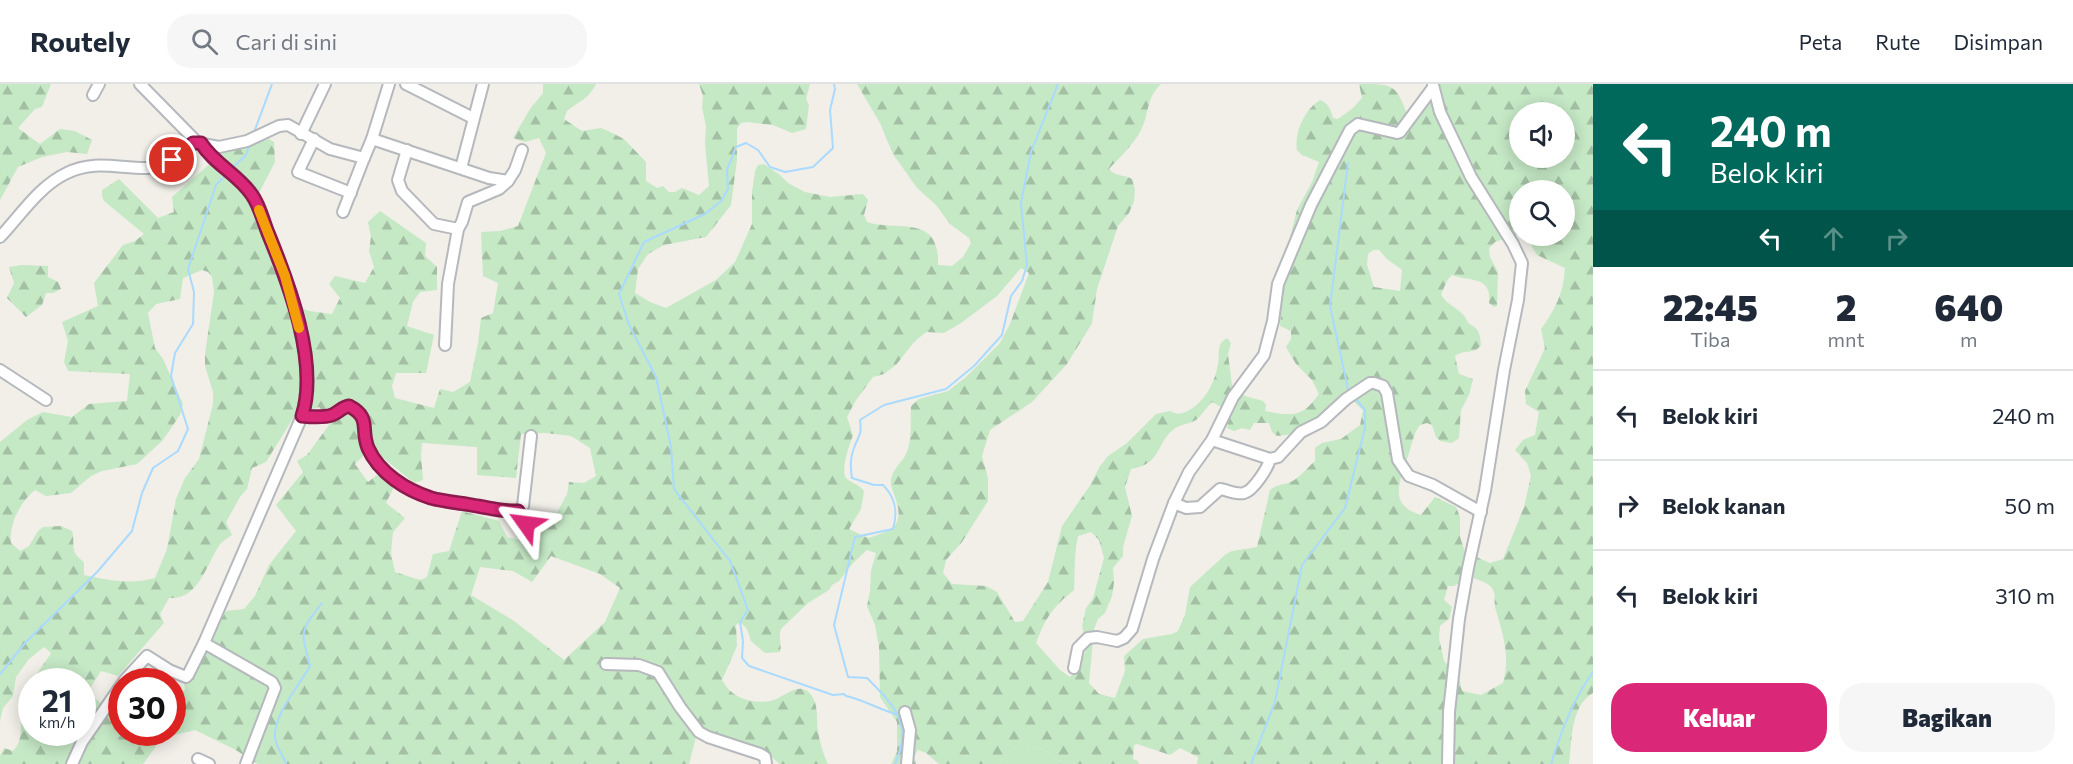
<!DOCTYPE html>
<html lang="id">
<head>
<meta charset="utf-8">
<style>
	body { margin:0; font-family:Commissioner,sans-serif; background:#f6f6f7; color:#1f2937; height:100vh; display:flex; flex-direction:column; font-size:22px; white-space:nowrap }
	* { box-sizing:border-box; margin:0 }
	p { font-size:20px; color:#747a83 }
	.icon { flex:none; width:33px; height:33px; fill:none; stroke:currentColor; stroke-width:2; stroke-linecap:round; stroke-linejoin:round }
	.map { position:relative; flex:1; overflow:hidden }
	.details { display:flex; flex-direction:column; background:#fff; width:480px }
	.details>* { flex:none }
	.guide { background:#00695c; color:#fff; overflow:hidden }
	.tools { position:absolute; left:1509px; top:18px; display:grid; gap:12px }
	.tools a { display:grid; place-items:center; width:66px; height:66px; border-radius:50%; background:#fff; box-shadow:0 3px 15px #0003; font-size:30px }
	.speed { position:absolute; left:18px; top:584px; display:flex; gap:12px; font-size:30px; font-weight:700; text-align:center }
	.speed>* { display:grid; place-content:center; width:78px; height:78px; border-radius:50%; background:#fff; box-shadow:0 3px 15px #0003; line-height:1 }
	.speed small { font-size:15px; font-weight:400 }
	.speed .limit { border:9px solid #d22; background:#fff; color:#111 }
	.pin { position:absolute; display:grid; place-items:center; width:51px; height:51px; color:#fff; margin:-26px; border:3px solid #fff; border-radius:50%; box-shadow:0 2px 6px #0007 }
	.me { position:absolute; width:66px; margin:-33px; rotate:301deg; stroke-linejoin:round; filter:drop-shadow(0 0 4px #0008) }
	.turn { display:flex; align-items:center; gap:21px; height:126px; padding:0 18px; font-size:27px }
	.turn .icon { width:78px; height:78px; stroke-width:2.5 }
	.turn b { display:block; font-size:42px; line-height:51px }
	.lanes { display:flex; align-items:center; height:57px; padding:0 18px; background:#0003; justify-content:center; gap:30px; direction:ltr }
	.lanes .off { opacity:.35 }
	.eta { display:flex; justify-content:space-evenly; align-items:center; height:102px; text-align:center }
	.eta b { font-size:36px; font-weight:800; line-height:42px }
	.action { display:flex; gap:12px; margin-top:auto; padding:12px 18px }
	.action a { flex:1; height:69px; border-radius:24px; background:#db2777; color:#fff; font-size:24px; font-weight:800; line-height:69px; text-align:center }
	.action a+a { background:#f6f6f7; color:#1f2937 }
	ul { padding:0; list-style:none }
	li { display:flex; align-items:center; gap:18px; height:90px; padding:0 18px; border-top:2px solid #e0e1e3 }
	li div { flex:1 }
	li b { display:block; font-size:22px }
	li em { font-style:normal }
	header { display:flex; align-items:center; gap:36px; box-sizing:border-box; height:84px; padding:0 30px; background:#fff; border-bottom:2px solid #e0e1e3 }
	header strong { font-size:28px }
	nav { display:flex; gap:33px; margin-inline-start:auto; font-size:21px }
	.search { width:420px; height:54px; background:#f6f6f7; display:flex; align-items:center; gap:15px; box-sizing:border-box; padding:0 21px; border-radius:24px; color:#747a83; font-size:22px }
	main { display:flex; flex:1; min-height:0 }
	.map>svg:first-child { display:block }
</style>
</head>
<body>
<header>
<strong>Routely</strong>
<div class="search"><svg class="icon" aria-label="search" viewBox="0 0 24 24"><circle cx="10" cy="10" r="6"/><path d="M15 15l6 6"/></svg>Cari di sini</div>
<nav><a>Peta</a><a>Rute</a><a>Disimpan</a></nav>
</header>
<main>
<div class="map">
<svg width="1593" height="680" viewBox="0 0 1593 680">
	<defs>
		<pattern id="forest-firs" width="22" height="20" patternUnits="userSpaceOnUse" patternTransform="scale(1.5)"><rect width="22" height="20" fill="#c5e8c5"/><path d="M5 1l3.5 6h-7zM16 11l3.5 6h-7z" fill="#a3c0a4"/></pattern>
	</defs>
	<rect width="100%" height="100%" fill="#f1efe8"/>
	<!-- green -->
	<path fill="#c5e8c5" d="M1025,661l19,4 13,11 20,4h-79l15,-16z"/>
	<!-- forest -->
	<g fill="url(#forest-firs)" fill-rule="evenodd">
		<path d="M0,0h51l-9,23 -7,2 -17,19 22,16 20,-15 15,2 17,9 -5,14 -20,-2 -25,5 -24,10 -18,33z"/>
		<path d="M543,0h53c-9,17 -16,16 -29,27l-3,8 18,12 19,-3 5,2 18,9 22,23v19l11,7 6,-2 6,6h6l7,-4 17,7 10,-9 -4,-42 1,-18 -4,-19 1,-11 -4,-12h111l-4,15 3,6 -3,24 -14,4 -19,-8 -26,-3 -6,1 -4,5v32l-6,45 -25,32 -42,8 -16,9 -10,15 -3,24 15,9 16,6 50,-28 19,-18 17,-38v-32l3,-21 3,-6 6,-1 16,11 8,8 17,9 25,5 33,-3 5,6 -4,15 3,7c30,10 73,-9 71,43l14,1 11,-9 8,-14 -2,-5 -19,-14 -14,-19 -19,-17 -24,-34 -13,-31 -23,-39h304c-16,15 -11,30 -21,48 -8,14 -20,25 -31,37 6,8 15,5 23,10l3,11 -1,11 -5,12 -11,13 -21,63 -5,34 -6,10 -19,31 -35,38 -42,28 -8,26 6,22v23l-26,41 -16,18 -3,13 9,11 34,2 11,6 18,30 8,-1 25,-39 14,-56 27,-39 11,-21 8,-10 19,-13 29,-29 14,-3c7,4 11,3 18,0 17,-10 27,-28 30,-47 2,-11 -2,-20 9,-26l4,5 -3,11 4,31 13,11 18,5 3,4 -1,6c28,5 37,7 54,-17l-7,-14 -16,-16 -10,-17 5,-8v-8l-11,-5 3,-41v-21l14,-54 15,-28 7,-20 -17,-7 -5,-5c-3,-17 8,-41 23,-50 9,4 10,8 13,18l5,1 15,-11 9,-10 -3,-14c35,0 37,0 49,33l23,-33h162v609c-23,13 -21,49 -24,71h-372l1,-7 -18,-9 -10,7 -33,-11 -3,1 -1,14 5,2 1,3h-62l-20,-4 -13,-11 -19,-4 -12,3 -15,16h-59l-13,-11 -8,-3 -4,7 2,7h-25l6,-12v-30l-17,-25 -1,-50 -4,-22 -8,-19 3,-15 1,-20 5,-18 -9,-3 -14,13 -14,18 -7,4 -3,5 -21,13 -27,26c-3,8 1,15 -1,23l-15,1 -14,-12 -4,-12 -7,-7 -4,3 1,21 -15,34c9,18 29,24 48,21 14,-2 29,-23 42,-5 7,11 4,24 6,36 2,11 5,22 10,32h-48l-11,-9 -20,-10 -39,-13 -14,5 -7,27h-431l-24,-15 -39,-19 -33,8 -19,26h-143v-8l4,-8 9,3c11,-11 7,-26 8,-40 2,-22 19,-40 30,-58l-7,-6 -15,12 -13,18 -3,19 -10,12 -3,13v-279l27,-22 16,-8 29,5 17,-13 38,-3 3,-27 -62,-3 -4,-9 4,-21 -6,-19 36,-16 -4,-23 29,-38 12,-4 9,-7 -40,-33 -2,-5v-6l17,-11 39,39 16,-6 -2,-15 50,-44 47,-14 5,3 1,20 -16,31 11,53 17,56 22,9 23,3 8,-16 -11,-14 6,-8 30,7 9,-16 -5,-16 2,-14 -3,-15 12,-11 46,32 -1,13 12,11v23l-17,2 -7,10 -6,24 27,9 -8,38h-30l-4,13 3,12 39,10 6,-19 13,3 17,-10 8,-39 3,-25 12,-5 5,-30 -15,-7 -2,-44 19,-1 18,-5 28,-73 -7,-15 -14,4 -12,-4 17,-29 13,-16zM1520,28h44v46h-44zM1520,106h44v46h-33l1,11 5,8 28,13c-1,24 -10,42 -24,61l4,19 -20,43 1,13 13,8 -4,23 -12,5 -8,10 12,13 4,13 -7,31 -21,52 -13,4 -25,-11 -5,-15v-20l-4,-10 -21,-10 -14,18c-34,-10 -21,-33 -13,-59 4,-11 5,-22 12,-31l7,-2 5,2 4,12 4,4 12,2 7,-5 2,-28 8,-15 4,-16 -14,-5 -4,-18c9,-7 19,-1 26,-11 -1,-12 -2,-16 -13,-22 -4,-14 -22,-17 -27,-29l7,-15 4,-4c18,7 40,0 37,28l5,4 3,-1 1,-34 -8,-15 -1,-9 6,-6 24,-8zM1373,166h6l8,9 15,11 -2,21 -26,-4 -7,-22 1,-11zM1021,184l8,5 -19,51 -10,19 -34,34 -18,14 -29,8 -8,7c-1,17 2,35 -6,50 -5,8 -12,13 -14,24 -1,6 2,11 4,17 10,29 -2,33 -27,41l-19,-9 12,-20 3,-18c-5,-7 -11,-7 -17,-12 -8,-8 3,-35 6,-44l-6,-18 9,-17 17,-23 11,-3 12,-9 18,-23 12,-10 18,1 17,-10 36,-27zM202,186l6,2 4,5 2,15 -9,62v12l8,26v12l-14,55 -14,19 -9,21 -9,50 -12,29c-23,7 -48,2 -71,-3v-12c-2,-3 -5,-5 -7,-7 -6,-7 -2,-17 -5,-25l-11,-5 -18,1 -5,4 -9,15 -9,5 -9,-8c-2,-19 9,-41 24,-53l11,6 25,-3 20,-17 11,-5 35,-7 26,-24 17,-25 3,-11 -20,-45 -8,-11 -7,-35 8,-9 24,-5 3,-21zM1340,312l12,4 11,10 -3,15 -19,14 -19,4 -7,5v13c-8,7 -17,19 -27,22 -8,2 -11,2 -18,7l-13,57 -25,4 -6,3 -36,33 -5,28 -7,16 -6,3 -29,5 -19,17 1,15 -10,27 -16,-4 -10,-11 5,-54 4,-10 7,-6 7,-17 2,-13 -1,-15 10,-12v-9l9,-31 -7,-29 6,-18c31,-5 24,-25 43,-40 7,-5 15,-5 22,-9 5,-4 11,-13 16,-18l18,10 -3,16 7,3 8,-3 8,2 4,-7h15l3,9 5,4 15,-2 13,4 16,-11 -1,-11zM319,323l13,14 -25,34 -10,6 6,11 -27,33 20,26 -27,34 -14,31 -11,13 -18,2 -26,44 -18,18 3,16 -11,17h-1l-1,26h-50l-1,-34 -10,12 -24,-17 14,-22 17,5 46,-53 -4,-9 9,-16c31,2 37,-35 52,-55 3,-3 8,-6 11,-8l-6,-13 14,-25 7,-8 5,-21 14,-6 29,-47zM546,349l25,3 19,12 6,28 -12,7 -15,-1 -2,12 -15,28 -15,-2 -11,21 -19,-4 -8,-16 -37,-10 -13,40 -16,3 -6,23 -7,3 -25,-8 -4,-19 2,-21 12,-14 -19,-15 8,-16 -17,-12 -9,7 -13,-18 16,-16 43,35 9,-3 -2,-25 1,-12 55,4v28l39,3 5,-44zM1091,448l8,8 5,18 -11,40 -7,10 -4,18 5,21 -8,22 -9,8 -10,-7 -24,-27c10,-26 16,-35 38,-53 1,-19 0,-36 4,-54zM551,472l49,18 20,14 -15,34 -41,38 -50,-39 -43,-26 9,-28 33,4 19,11zM1471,493c7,3 17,5 21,11 4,6 2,12 3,19 7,25 16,48 8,76l-22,12 -19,-4 -3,-14 -15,-16 -5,-23 1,-12 9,-7 3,-12 -8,-7 4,-14h6zM32,597h50v51h-50z"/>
		<path d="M22,181l26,1v11l10,5 3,7 -8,4h-7l-4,12 -16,12 -19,-19 7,-15 -5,-16z"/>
	</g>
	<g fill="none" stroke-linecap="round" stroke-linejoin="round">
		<!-- stream -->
		<g stroke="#aadaff" stroke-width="2">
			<path d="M834,0l1,5 -5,21 3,38 -20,19 -28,5 -15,-5 -12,-17 -12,-7 -10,4 -9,23 1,19 -7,12 -16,13 -61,28 -25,52 10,31 27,52 15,70 3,42 56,72 18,49 -8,12 3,19 -1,17 7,8 84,29 11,-1 2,2c19,4 35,15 54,19"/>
			<path d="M253,51l19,-51"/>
			<path d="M1348,79l-18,143 18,83 2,4"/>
			<path d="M231,85l15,-14 3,-9"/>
			<path d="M0,590l25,-31 73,-72 34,-40 10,-38 11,-25 25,-17 10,-22 -17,-53 4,-23 18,-29 1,-32 -6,-23 28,-84 11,-11"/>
			<path d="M286,680c-3,-9 -10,-17 -11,-26 -2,-23 24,-52 35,-72 -9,-35 -11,-34 12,-63"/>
			<path d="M895,680c18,-40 0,-58 -28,-86l-19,-1 -14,-52 21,-88 38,-8c5,-17 3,-31 -10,-44h-9l-22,-7c-2,-11 -2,-20 2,-30 5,-14 8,-12 6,-28l24,-15 62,-16 28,-23 28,-31 9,-39 11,-15 5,-16 -6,-62 10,-51 27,-68"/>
			<path d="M1251,680l24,-62 27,-137 43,-57 20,-80v-18l-11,-13"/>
			<path d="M1551,680c10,-33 22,-65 42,-92"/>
		</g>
		<!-- minor casing -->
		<g stroke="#b5b8bc" stroke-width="14">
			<g id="minor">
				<path d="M406,0l67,34"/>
				<path d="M1433,1l7,27 31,65 42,67 9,19 -4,37 -14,70 -19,121 -17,77 -9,51 -10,93 -1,52"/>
				<path d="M93,11l6,-11"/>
				<path d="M301,50l24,-50"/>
				<path d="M314,55l-16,33 53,21"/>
				<path d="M372,55l117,39 19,3 -9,8 -31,13 -6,20 -4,7 -10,55 -3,61"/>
				<path d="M197,59l22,4 28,-6 32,-15 9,-1 42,24 34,9 8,-19 17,-55"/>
				<path d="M201,59c13,21 38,32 51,52 8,11 11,26 16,39 21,50 51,128 34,182l-98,227 68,39 3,6 -29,76"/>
				<path d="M407,66l-9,30 4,11 32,33 24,5"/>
				<path d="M461,84l22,-84"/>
				<path d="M508,97l7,-11 7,-20"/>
				<path d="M343,128l21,-54"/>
				<path d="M0,153c21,-22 39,-51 67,-64 28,-14 53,-4 82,-5 14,0 41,-15 45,-29l-3,-3 -51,-52"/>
				<path d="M0,286l46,30"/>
				<path d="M302,332c10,1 21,2 30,-1 6,-2 10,-8 17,-9 23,12 11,23 19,42 11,25 38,42 63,50 15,5 31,5 46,8 13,2 27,5 41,5l9,13"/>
				<path d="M1212,356l58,19"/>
				<path d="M1174,419l12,5 14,-1 20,-18c7,1 17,6 24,4 9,-2 24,-25 26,-34l8,-2 23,-25 20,-10 25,-23 24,-16h4l9,3 4,7 11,67 11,16 24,9 48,27"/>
				<path d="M518,427l5,-5 8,-70"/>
				<path d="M606,580l33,1 19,7 22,35 19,25 9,5 52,17 5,3 1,7"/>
				<path d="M1074,584l4,-20 10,-10 9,-1 20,4 7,-3 8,-9 21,-70 21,-56 15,-31 23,-32 21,-43 31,-42 9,-34 5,-37 33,-79 39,-75 8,-6 39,9 3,-1 32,-43"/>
				<path d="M124,597l23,-25 22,14 17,7 2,-2 16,-32"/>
				<path d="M905,628l5,18 -3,34"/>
				<path d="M198,675l11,5"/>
				<path d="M72,680l10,-22 40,-58"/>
			</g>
		</g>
		<!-- minor -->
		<use href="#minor" stroke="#fff" stroke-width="10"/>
	</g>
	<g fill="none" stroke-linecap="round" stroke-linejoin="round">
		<!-- route casing -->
		<g stroke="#8e194d" stroke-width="15">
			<path id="route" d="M172,76l21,-17h8c13,21 38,32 51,52 8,11 11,26 16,38 21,51 51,130 34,183 10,1 21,2 30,-1 6,-2 10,-8 17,-9 23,12 11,23 19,42 11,25 38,42 63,50 15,4 31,5 46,8 13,2 27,6 41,5l8,13"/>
		</g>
		<!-- route -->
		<use href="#route" stroke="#db2777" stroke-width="10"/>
		<!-- slow -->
		<path stroke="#f59e0b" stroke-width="10" d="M259,126l26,66 14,52"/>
	</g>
</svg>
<div class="tools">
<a><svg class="icon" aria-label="sound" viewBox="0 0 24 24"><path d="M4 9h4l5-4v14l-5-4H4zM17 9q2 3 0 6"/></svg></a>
<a><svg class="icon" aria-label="search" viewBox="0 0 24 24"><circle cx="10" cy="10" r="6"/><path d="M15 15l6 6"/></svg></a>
</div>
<div class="speed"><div>21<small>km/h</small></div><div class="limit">30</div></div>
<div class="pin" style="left:172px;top:76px;background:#d93025"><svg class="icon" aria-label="arrive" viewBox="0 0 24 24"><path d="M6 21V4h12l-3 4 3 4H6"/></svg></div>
<svg class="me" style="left:526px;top:440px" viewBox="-20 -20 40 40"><path d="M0-17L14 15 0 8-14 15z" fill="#db2777" stroke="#fff" stroke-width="4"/></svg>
</div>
<section class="details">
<div class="guide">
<div class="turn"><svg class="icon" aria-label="left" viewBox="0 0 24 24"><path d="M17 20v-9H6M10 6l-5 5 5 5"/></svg><div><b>240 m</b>Belok kiri</div></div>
<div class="lanes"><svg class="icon" aria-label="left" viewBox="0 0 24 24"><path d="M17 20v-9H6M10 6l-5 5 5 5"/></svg><svg class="icon off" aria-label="ahead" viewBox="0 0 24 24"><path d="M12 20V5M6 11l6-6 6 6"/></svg><svg class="icon off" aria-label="right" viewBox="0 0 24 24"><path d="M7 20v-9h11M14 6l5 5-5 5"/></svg></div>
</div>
<div class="eta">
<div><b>22:45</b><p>Tiba</p></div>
<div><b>2</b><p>mnt</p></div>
<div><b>640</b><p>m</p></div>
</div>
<ul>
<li><svg class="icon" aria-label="left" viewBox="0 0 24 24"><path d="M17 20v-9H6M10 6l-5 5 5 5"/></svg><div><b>Belok kiri</b></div><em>240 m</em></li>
<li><svg class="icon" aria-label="right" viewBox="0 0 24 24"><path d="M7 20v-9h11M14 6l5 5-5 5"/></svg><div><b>Belok kanan</b></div><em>50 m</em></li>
<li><svg class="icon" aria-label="left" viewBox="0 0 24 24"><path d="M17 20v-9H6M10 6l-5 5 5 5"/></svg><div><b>Belok kiri</b></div><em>310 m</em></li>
</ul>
<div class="action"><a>Keluar</a><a>Bagikan</a></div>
</section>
</main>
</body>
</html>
